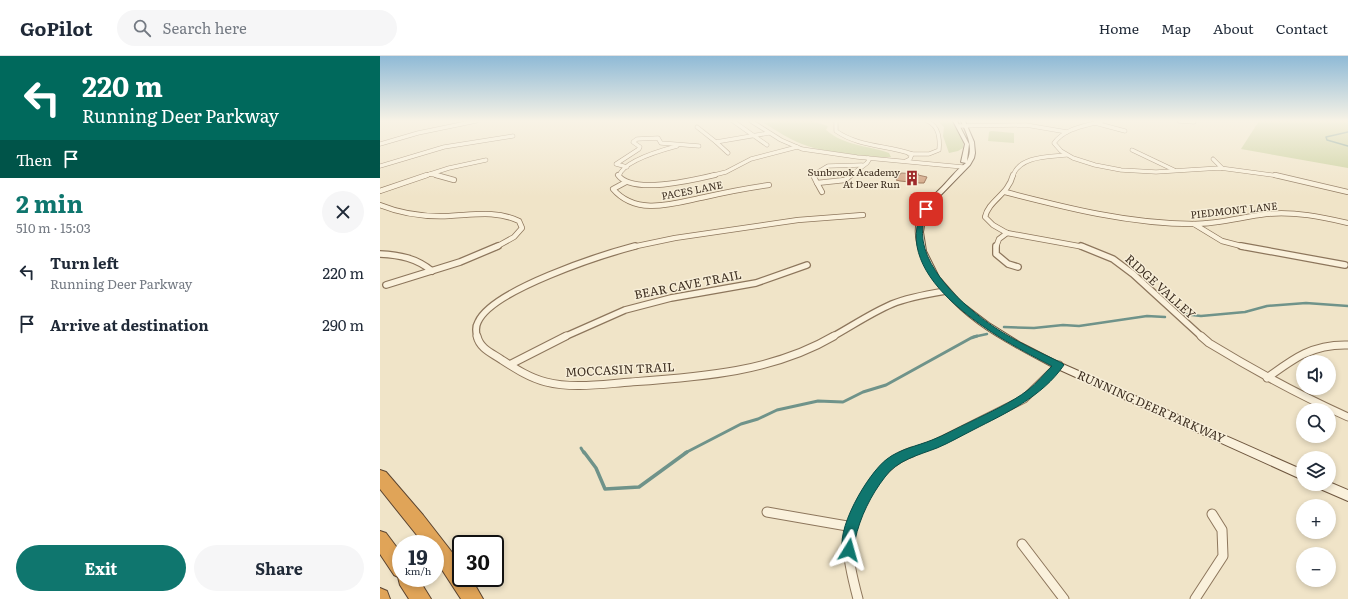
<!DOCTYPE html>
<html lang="en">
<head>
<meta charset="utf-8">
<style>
	body { margin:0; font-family:Literata,serif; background:#f6f6f7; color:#1f2937; height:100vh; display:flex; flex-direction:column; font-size:15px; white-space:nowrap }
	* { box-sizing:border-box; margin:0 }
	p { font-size:13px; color:#747a83 }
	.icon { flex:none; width:22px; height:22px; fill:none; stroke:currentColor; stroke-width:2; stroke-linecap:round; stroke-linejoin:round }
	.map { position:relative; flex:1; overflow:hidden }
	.panel { display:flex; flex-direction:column; background:#fff; width:380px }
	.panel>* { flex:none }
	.hud { background:#00695c; color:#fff; overflow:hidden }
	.tools { position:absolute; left:916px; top:299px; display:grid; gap:8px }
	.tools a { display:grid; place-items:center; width:40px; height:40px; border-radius:50%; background:#fff; box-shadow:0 2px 6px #0003; font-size:20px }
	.speed { position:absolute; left:12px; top:479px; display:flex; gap:8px; font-size:20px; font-weight:700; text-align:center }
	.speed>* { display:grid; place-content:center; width:52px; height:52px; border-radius:50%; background:#fff; box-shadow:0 2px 6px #0003; line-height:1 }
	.speed small { font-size:10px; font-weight:400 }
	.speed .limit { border:2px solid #111; border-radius:6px; background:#fff; color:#111 }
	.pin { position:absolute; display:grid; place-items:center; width:34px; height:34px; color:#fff; margin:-17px; border-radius:8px; box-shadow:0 2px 6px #0006 }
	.me { position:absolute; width:44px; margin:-22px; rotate:8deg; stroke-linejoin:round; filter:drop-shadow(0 0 3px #0008) }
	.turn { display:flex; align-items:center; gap:14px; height:84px; padding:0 16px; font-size:18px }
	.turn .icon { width:52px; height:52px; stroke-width:2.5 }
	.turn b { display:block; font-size:28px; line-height:34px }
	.then { display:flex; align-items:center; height:38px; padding:0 16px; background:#0003; gap:8px; font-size:15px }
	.round { display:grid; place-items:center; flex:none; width:42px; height:42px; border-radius:21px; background:#f6f6f7 }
	.headline { display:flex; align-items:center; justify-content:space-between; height:68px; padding:0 16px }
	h1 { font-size:24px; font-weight:700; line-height:30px; color:#0f766e }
	.primary-button { display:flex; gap:8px; margin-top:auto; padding:8px 16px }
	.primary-button a { flex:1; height:46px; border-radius:24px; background:#0f766e; color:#fff; font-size:16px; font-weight:700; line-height:46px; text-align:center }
	.primary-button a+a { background:#f6f6f7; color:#1f2937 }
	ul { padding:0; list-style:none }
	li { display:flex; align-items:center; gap:12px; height:52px; padding:0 16px }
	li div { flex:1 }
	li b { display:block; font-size:15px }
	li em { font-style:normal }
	header { display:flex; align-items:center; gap:24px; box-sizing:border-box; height:56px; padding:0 20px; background:#fff; border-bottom:1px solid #e0e1e3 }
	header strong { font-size:19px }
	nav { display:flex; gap:22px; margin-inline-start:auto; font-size:14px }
	.search { width:280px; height:36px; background:#f6f6f7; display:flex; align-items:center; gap:10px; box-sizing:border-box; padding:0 14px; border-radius:22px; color:#747a83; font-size:15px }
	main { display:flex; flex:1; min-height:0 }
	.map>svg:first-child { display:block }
</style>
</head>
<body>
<header>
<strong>GoPilot</strong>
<div class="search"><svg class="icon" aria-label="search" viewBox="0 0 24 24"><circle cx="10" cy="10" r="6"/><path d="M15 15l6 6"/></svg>Search here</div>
<nav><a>Home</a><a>Map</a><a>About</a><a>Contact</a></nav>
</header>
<main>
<section class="panel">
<div class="hud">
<div class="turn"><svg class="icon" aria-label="left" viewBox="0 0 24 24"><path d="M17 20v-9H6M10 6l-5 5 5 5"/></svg><div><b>220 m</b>Running Deer Parkway</div></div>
<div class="then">Then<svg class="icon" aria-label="arrive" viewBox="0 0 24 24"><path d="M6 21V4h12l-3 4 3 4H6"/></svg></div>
</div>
<div class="headline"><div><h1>2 min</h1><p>510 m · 15:03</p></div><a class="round"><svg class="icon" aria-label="close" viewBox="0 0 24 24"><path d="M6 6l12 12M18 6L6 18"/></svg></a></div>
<ul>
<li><svg class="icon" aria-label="left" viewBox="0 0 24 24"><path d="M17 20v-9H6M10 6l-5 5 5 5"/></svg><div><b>Turn left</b><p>Running Deer Parkway</p></div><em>220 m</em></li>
<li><svg class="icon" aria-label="arrive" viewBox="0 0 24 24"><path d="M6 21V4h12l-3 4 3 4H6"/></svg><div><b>Arrive at destination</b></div><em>290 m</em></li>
</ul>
<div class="primary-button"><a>Exit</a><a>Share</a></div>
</section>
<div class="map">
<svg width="968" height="543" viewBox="0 0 968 543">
	<rect width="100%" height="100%" fill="#f0e4c8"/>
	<!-- green -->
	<g fill="#c9cf9b">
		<path d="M397,65h35l16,5 -2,4c19,16 40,15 63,23l2,4c-21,1 -70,-5 -89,-13 -13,-5 -25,-13 -38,-21z"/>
		<path d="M558,65h15l3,7 8,10 -1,10 -5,3 -9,2 -6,-17 1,-9z"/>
		<path d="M879,65h89v47l-107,-19z"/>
		<path d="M611,75l23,2v10l-26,-2 1,-9z"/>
	</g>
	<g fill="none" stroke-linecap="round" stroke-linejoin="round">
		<!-- stream-far3 -->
		<path stroke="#6f938a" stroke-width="1.5" d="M968,76l-22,5 1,3 21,6"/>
		<!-- stream-far2 -->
		<g stroke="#6f938a" stroke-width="2.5">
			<path d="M803,258l18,2 44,-4 22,-6 39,-3 42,3"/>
			<path d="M624,271l30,1 29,-3 16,1 68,-10 18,1"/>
			<path d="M593,281l14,-3"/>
		</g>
		<!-- stream-far1 -->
		<g stroke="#6f938a" stroke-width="3">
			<path d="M201,392l3,5"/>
			<path d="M305,397l56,-29 17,-5 19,-9 41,-9 25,1 20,-10 23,-7 85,-47 6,-2"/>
		</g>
		<!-- stream -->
		<path stroke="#6f938a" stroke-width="3.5" d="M204,396l12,16 9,21 34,-2 48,-35"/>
	</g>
	<!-- building -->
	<path fill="#cf9f7d" stroke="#8d5f41" d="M521,117l18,1 -1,1 9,2 -3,6h-4l-20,-2 -4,-1z"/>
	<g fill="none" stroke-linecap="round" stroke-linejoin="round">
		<!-- street-far4 casing -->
		<g stroke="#8d765c" stroke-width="4.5">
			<g id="street-far4">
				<path d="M353,65l34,24"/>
				<path d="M371,65l30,19 21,9 55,8 106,10"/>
				<path d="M456,65v10c23,16 50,14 76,23l-2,5 -4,2"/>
				<path d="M722,65c-17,5 -37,7 -48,22l7,8 12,7 22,7 26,5 35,2 64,-4 60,8"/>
				<path d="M799,65l15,1"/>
				<path d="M715,67l30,8"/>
				<path d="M578,70l68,-1 41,7"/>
				<path d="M317,71l19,15"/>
				<path d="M0,88l38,-11 58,-12"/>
				<path d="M752,94l42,20"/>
				<path d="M348,97l-12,-11 53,-9"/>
				<path d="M529,98h20l10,-4c1,-12 0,-24 -12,-29"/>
				<path d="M833,103l9,9"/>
				<path d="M0,110l64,-19 69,-11"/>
				<path d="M247,111l-11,-3 23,-15 1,-2 -7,-5 4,-3 21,-1 3,5 38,3"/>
				<path d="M50,118l10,2"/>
				<path d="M44,120l25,-8 37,-8"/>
				<path d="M239,120c4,-15 43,-26 58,-30"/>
				<path d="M330,120l16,-4 25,-13 46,-12"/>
				<path d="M434,120l-1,-1 15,-9 34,-1"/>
				<path d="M470,120l17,-13 2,-3 -1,-2"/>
				<path d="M633,120c6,-20 35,-19 53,-21"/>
			</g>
		</g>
		<!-- street-far3 casing -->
		<g stroke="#8d765c" stroke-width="6">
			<g id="street-far3">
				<path d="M56,119l18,5"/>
				<path d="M238,119c14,20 76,5 97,0"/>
				<path d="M433,119l4,8 28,-3 6,-5"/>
				<path d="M633,119c-5,20 -24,25 -28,42l8,8 14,8 77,14"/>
				<path d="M895,119l73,17"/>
				<path d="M246,126l-13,7c24,28 62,14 92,8 22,-5 43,-9 64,-12"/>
				<path d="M437,127l5,9"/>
				<path d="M0,135l47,-16"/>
				<path d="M625,136c62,16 125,32 189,32 25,0 48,-7 72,-10 28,-3 56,3 82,9"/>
				<path d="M0,149c22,9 45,12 69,11 24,-1 47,-6 70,5l3,7 -8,9 -18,10"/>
				<path d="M814,168l28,17 23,6"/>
				<path d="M252,191l43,-9 123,-18 65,-5"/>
				<path d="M616,191l3,-8 8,-6"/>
			</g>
		</g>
		<!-- street-far2 casing -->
		<g stroke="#8d765c" stroke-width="8">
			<g id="street-far2">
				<path d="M616,190v8l12,10 10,3"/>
				<path d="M701,190l32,13 20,15 69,63"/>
				<path d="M861,190l104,19"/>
				<path d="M0,198c20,1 36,4 52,17"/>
				<path d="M6,229l74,-23 38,-16"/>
				<path d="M97,281c-1,-5 -2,-10 1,-15 14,-32 123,-67 157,-76"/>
				<path d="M184,281l61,-27 46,-12 85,-15 51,-18"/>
				<path d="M452,281c20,-11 39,-24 60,-33 17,-7 36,-10 54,-13"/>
			</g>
		</g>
		<!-- street-far1 casing -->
		<g stroke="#8d765c" stroke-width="9">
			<g id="street-far1">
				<path d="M97,280c3,13 15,17 25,24 14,9 28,18 44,22 27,7 57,2 85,0 69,-5 142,-10 203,-46"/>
				<path d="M821,280l8,7c46,28 90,52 139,74"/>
				<path d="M131,308l55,-28"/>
				<path d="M887,322c27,-20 46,-34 81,-33"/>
				<path d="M529,397l25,-9 90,-45 35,-34"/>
			</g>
		</g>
		<!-- street casing -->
		<g stroke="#8d765c" stroke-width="11">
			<g id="street">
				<path d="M387,456l86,15"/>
				<path d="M642,488l42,55"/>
				<path d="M478,543c-4,-15 -11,-43 -10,-58 0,-5 3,-10 5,-15 9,-30 27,-63 59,-74"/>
				<path d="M815,543l28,-43 -1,-26 -10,-16"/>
			</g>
		</g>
		<!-- secondary casing -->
		<g stroke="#6f573f" stroke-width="2">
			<g id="secondary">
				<path d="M573,65h4l12,23 -2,17c7,-14 0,-27 -6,-40h4l9,21 1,11 -1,5 -4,7 -35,36 -9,12 -3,19 3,19 13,26 21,24 29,22 32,20 35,18 247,109v10l-254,-115c-48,-25 -100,-52 -125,-103 -8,-16 -12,-33 -4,-50 5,-10 14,-17 22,-25 8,-8 14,-17 24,-24l-5,-1 4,-18z"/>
				<path d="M949,426l19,8v11l-30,-13 -2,-4h13z"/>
			</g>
		</g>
		<!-- highway casing -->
		<g stroke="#5b4430" stroke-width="2">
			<g id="highway">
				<path d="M0,414l6,2 37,43 35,45 3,4v14h10l12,21h-22l-26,-40v-15h-11l-44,-55z"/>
				<path d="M0,475l6,2 15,20v25h17l13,21h-22l-9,-14 -2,-8 -4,-2 -14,-21z"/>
				<path d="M0,532l7,3 3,8h-10z"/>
			</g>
		</g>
		<!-- street-far4 -->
		<use href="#street-far4" stroke="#faf1dc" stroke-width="3.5"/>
		<!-- street-far3 -->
		<use href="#street-far3" stroke="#faf1dc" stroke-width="4.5"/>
		<!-- street-far2 -->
		<use href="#street-far2" stroke="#faf1dc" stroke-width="5.5"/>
		<!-- street-far1 -->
		<use href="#street-far1" stroke="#faf1dc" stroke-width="7"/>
		<!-- street -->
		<use href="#street" stroke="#faf1dc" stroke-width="9"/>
		<!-- secondary -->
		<use href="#secondary" fill="#faf1dc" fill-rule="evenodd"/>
		<!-- highway -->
		<use href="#highway" fill="#e0a458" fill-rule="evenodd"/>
	</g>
	<!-- sky -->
	<linearGradient id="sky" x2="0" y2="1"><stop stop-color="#8fbad6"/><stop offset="0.46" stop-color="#f8f3e6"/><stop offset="1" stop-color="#f8f3e6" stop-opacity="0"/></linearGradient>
	<rect width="968" height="141" fill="url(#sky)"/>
	<!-- route -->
	<path fill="#0f766e" stroke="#0a4d48" d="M544,151l5,2c-2,5 -5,11 -6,17 -6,40 42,81 71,101 21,14 45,25 68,36l2,2c-22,32 -58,48 -91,65 -12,6 -24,13 -36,18 -18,7 -40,12 -52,29 -14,18 -25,40 -30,63 -1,5 1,9 -1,15l-5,2 -5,-2c-11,-23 24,-82 43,-96 13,-10 30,-13 45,-19 13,-5 25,-12 38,-18 20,-10 41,-19 58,-32 9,-7 16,-16 24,-24 -50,-25 -167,-87 -128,-159z"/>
	<!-- icons -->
	<defs>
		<g id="building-bare" transform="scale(1.2)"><path d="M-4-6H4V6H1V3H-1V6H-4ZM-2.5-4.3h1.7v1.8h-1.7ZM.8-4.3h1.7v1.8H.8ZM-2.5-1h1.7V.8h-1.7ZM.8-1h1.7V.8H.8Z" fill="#9e2a2b" stroke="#f7eed8" stroke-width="2.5" paint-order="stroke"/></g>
	</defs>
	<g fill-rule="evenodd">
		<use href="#building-bare" x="532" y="122"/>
	</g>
	<g text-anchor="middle" stroke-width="3" stroke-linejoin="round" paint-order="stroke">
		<!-- far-poi labels -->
		<g font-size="10" fill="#3d2e20" stroke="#f7eed8" text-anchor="end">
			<text x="520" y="120">Sunbrook Academy<tspan x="520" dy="12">At Deer Run</tspan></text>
		</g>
		<!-- far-street labels -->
		<g font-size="10" fill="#3d2e20" stroke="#f7eed8">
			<text transform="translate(312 134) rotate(-11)" y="4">PACES LANE</text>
			<text transform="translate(854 154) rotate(-6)" y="4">PIEDMONT LANE</text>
		</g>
		<!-- street labels -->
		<g font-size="12" fill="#3d2e20" stroke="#f7eed8">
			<text transform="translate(308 229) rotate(-11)" y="4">BEAR CAVE TRAIL</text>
			<text transform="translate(780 231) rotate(42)" y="4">RIDGE VALLEY</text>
			<text transform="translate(240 314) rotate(-3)" y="4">MOCCASIN TRAIL</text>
			<text transform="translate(771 351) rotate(24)" y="4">RUNNING DEER PARKWAY</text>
		</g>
	</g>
</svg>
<div class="tools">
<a><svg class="icon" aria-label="sound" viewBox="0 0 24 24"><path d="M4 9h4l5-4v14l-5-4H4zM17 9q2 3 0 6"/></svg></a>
<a><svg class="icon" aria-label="search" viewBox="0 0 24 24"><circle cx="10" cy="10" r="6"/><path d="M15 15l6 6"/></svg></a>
<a><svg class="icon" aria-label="layers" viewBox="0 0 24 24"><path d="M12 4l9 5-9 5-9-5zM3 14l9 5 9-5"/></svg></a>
<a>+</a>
<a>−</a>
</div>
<div class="speed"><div>19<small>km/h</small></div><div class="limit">30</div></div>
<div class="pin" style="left:546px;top:153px;background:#d93025"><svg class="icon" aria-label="arrive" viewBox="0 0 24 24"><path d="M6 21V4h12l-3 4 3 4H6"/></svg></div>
<svg class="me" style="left:469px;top:494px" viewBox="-20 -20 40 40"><path d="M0-17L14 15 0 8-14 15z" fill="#0f766e" stroke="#fff" stroke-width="4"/></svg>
</div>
</main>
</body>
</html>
